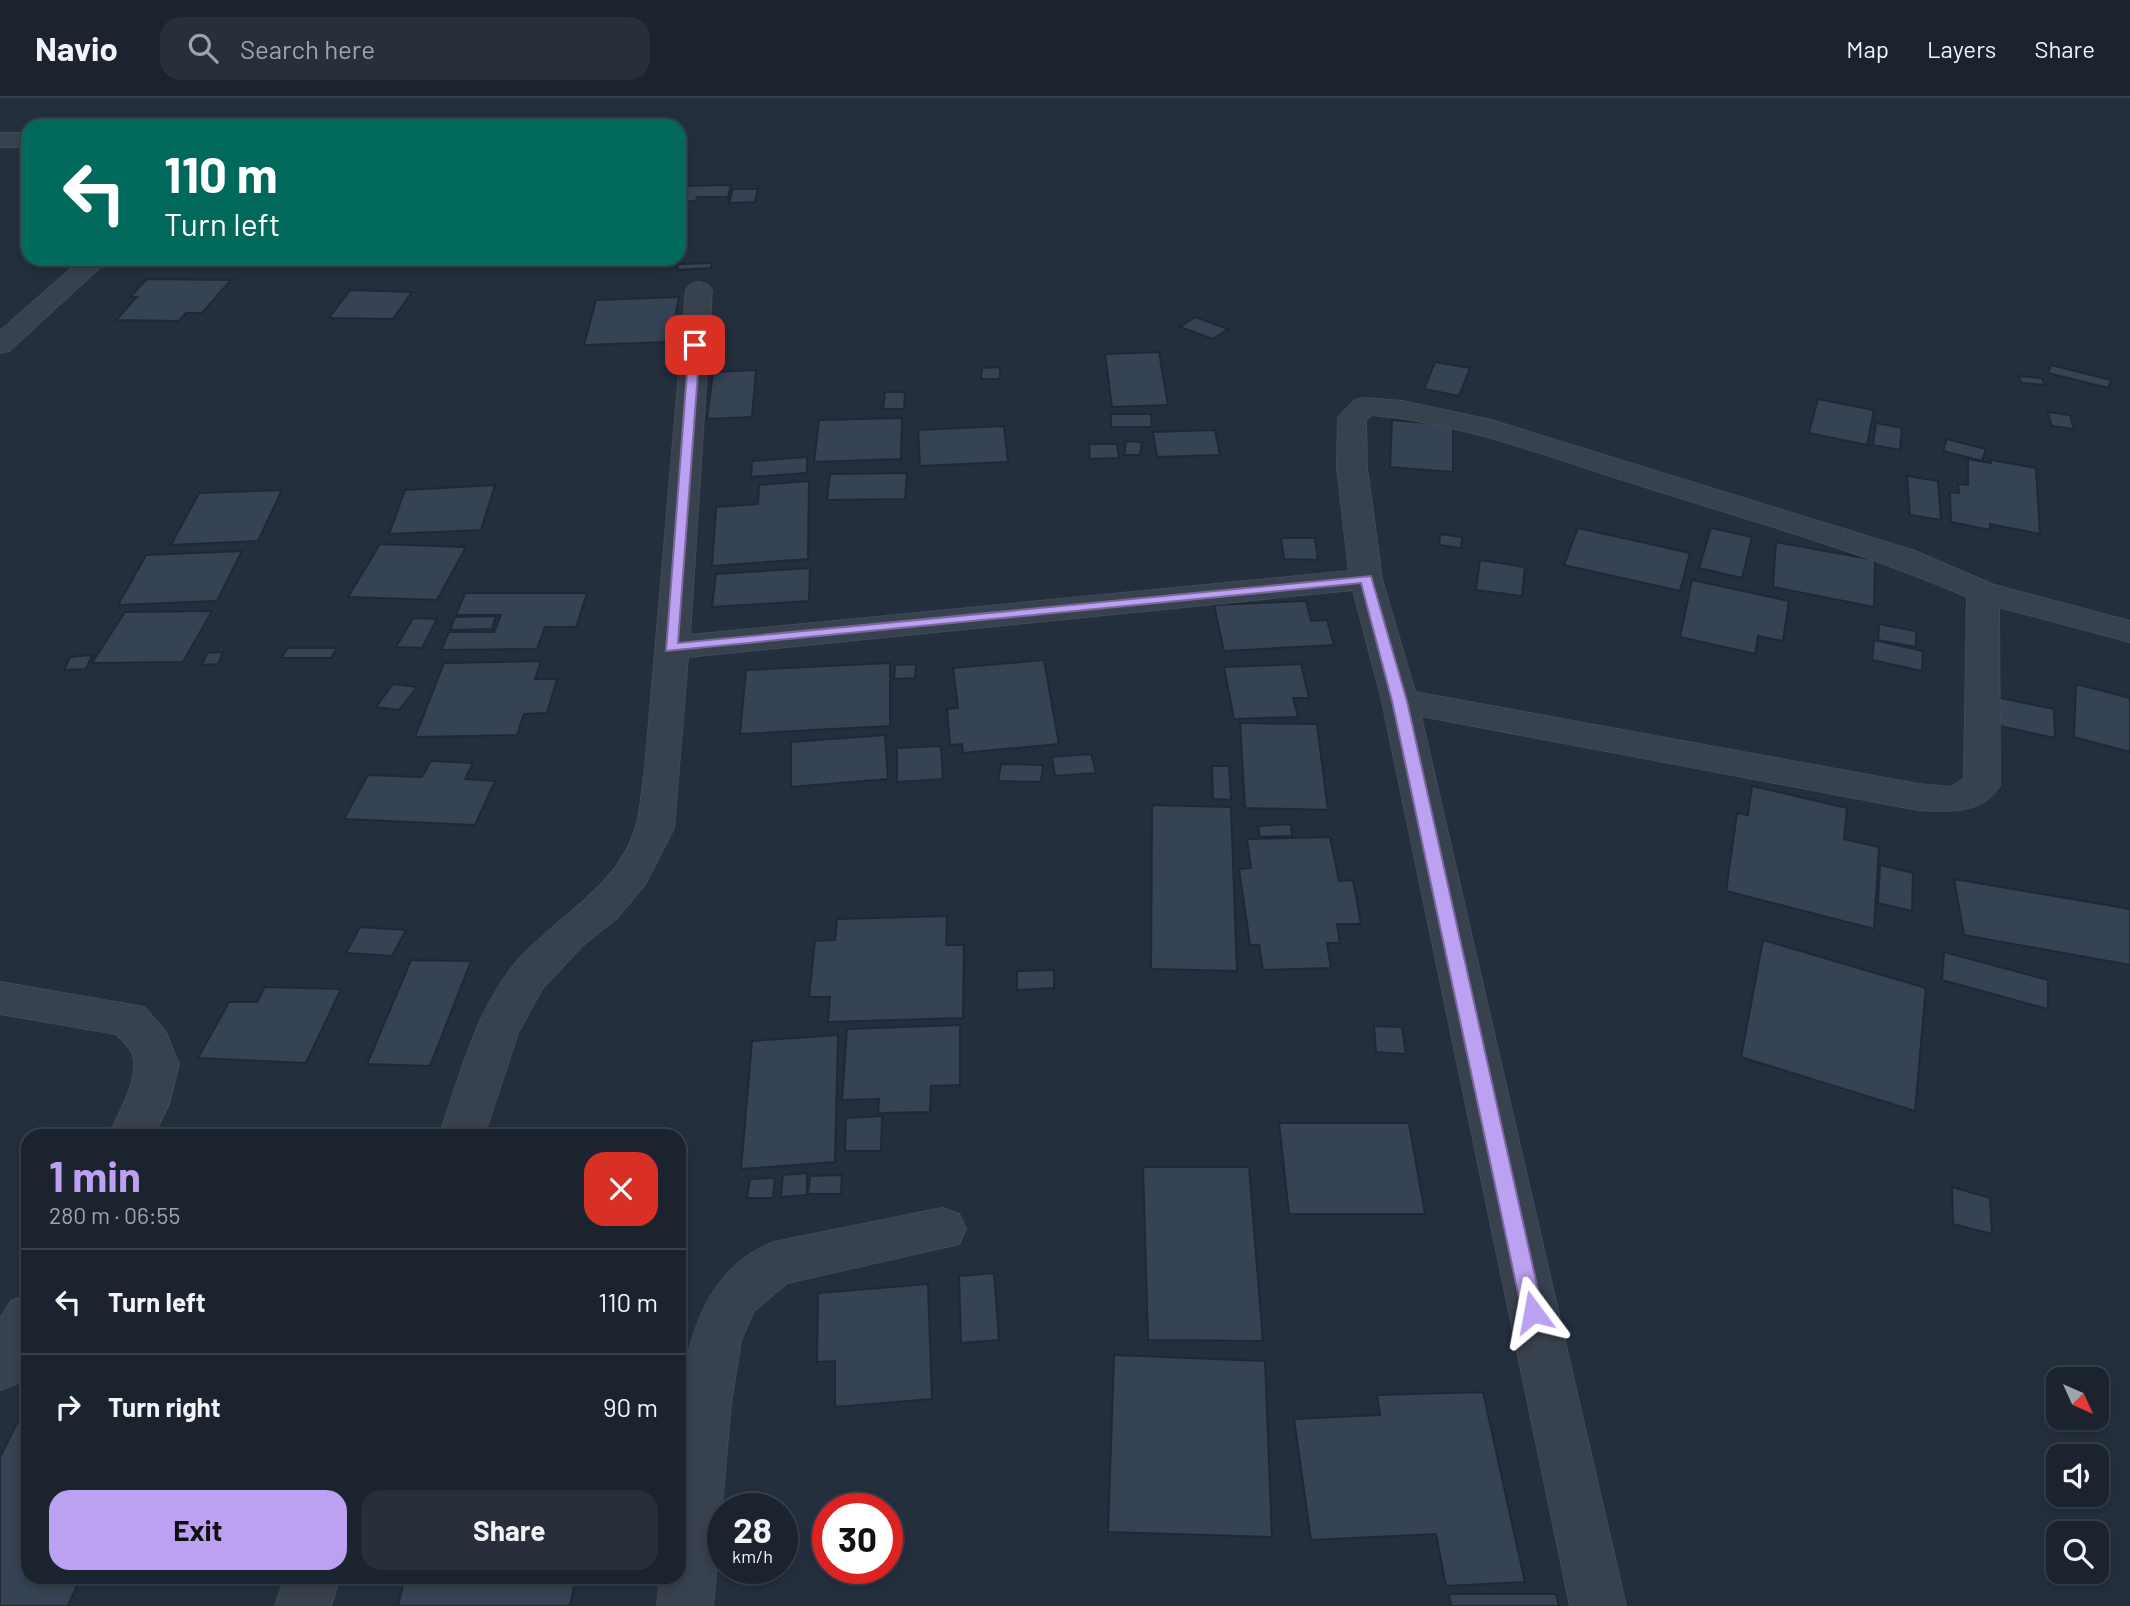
<!DOCTYPE html>
<html lang="en">
<head>
<meta charset="utf-8">
<style>
	body { margin:0; font-family:Barlow,sans-serif; background:#282f3a; color:#f1f3f6; height:100vh; display:flex; flex-direction:column; font-size:26px; white-space:nowrap }
	* { box-sizing:border-box; margin:0 }
	p { font-size:23px; color:#a0a4aa }
	.icon { flex:none; width:38px; height:38px; fill:none; stroke:currentColor; stroke-width:2; stroke-linecap:round; stroke-linejoin:round }
	.map { position:relative; flex:1; overflow:hidden }
	.side { position:absolute; left:21px; top:1031px; width:665px; height:455px; display:flex; flex-direction:column; background:#1b232e; border-radius:21px; box-shadow:0 4px 10px #0003,0 0 0 2px #39404a }
	.side>* { flex:none }
	.guide { position:absolute; left:21px; top:21px; width:665px; height:147px; border-radius:21px; box-shadow:0 4px 10px #0003,0 0 0 2px #39404a; background:#00695c; color:#fff; overflow:hidden }
	.needle { width:46px; rotate:135deg }
	.fabs { position:absolute; left:2046px; top:1269px; display:grid; gap:14px }
	.fabs a { display:grid; place-items:center; width:63px; height:63px; border-radius:14px; background:#1b232e; box-shadow:0 4px 10px #0003,0 0 0 2px #39404a; font-size:35px }
	.speed { position:absolute; left:707px; top:1395px; display:flex; gap:14px; font-size:35px; font-weight:700; text-align:center }
	.speed>* { display:grid; place-content:center; width:91px; height:91px; border-radius:50%; background:#1b232e; box-shadow:0 4px 10px #0003,0 0 0 2px #39404a; line-height:1 }
	.speed small { font-size:18px; font-weight:400 }
	.speed .limit { border:10px solid #d22; background:#fff; color:#111 }
	.pin { position:absolute; display:grid; place-items:center; width:60px; height:60px; color:#fff; margin:-30px; border-radius:14px; box-shadow:0 4px 10px #0006 }
	.me { position:absolute; width:77px; margin:-38px; rotate:347deg; stroke-linejoin:round; filter:drop-shadow(0 0 5px #0008) }
	.turn { display:flex; align-items:center; gap:24px; height:147px; padding:0 28px; font-size:32px }
	.turn .icon { width:91px; height:91px; stroke-width:2.5 }
	.turn b { display:block; font-size:49px; line-height:60px }
	.round { display:grid; place-items:center; flex:none; width:74px; height:74px; border-radius:21px; background:#282f3a }
	.overview { display:flex; align-items:center; justify-content:space-between; height:119px; padding:0 28px }
	h1 { font-size:42px; font-weight:700; line-height:52px; color:#bca0f2 }
	.action { display:flex; gap:14px; margin-top:auto; padding:14px 28px }
	.action a { flex:1; height:80px; border-radius:21px; background:#bca0f2; color:#111; font-size:28px; font-weight:700; line-height:80px; text-align:center }
	.action a+a { background:#282f3a; color:#f1f3f6 }
	ul { padding:0; list-style:none }
	li { display:flex; align-items:center; gap:21px; height:105px; padding:0 28px; border-top:2px solid #39404a }
	li div { flex:1 }
	li b { display:block; font-size:26px }
	li em { font-style:normal }
	header { display:flex; align-items:center; gap:42px; box-sizing:border-box; height:98px; padding:0 35px; background:#1b232e; border-bottom:2px solid #39404a }
	header strong { font-size:33px }
	nav { display:flex; gap:38px; margin-inline-start:auto; font-size:24px }
	.search { width:490px; height:63px; background:#282f3a; display:flex; align-items:center; gap:18px; box-sizing:border-box; padding:0 24px; border-radius:21px; color:#a0a4aa; font-size:26px }
	.map>svg:first-child { display:block }
</style>
</head>
<body>
<header>
<strong>Navio</strong>
<div class="search"><svg class="icon" aria-label="search" viewBox="0 0 24 24"><circle cx="10" cy="10" r="6"/><path d="M15 15l6 6"/></svg>Search here</div>
<nav><a>Map</a><a>Layers</a><a>Share</a></nav>
</header>
<div class="map">
<svg width="2130" height="1508" viewBox="0 0 2130 1508">
	<rect width="100%" height="100%" fill="#242f3e"/>
	<!-- building -->
	<g fill="#364354" stroke="#1f2835" stroke-width="2">
		<path d="M731,87l-3,12h-31l-1,4 -17,1v-16z"/>
		<path d="M733,91h25l-3,13 -26,1z"/>
		<path d="M712,165l-1,5 -34,2 1,-6z"/>
		<path d="M147,181l84,1 -29,33h-16l-7,8 -63,-1 21,-23h-7z"/>
		<path d="M350,192l62,2 -19,27 -64,-1z"/>
		<path d="M679,199l-9,45 -86,3 12,-45z"/>
		<path d="M1195,219l33,12 -15,10 -33,-12z"/>
		<path d="M1159,254l9,53 -56,2 -7,-53z"/>
		<path d="M1435,264l35,6 -11,28 -35,-7z"/>
		<path d="M2051,267l60,15 -3,8 -60,-15z"/>
		<path d="M1000,269v12h-19l1,-11z"/>
		<path d="M756,272l-4,47 -45,2 6,-47z"/>
		<path d="M2018,278l24,2 3,7 -23,-2z"/>
		<path d="M885,294h20l-1,17h-21z"/>
		<path d="M1818,301l56,11 -7,35 -58,-12z"/>
		<path d="M2047,314l23,3 4,14 -22,-3z"/>
		<path d="M1111,316h40l1,13h-41z"/>
		<path d="M902,320l-1,41 -87,3 5,-42z"/>
		<path d="M1392,322l61,5v47l-63,-5z"/>
		<path d="M1876,325l26,5 -2,22 -27,-5z"/>
		<path d="M1004,328l4,36 -88,4 -2,-36z"/>
		<path d="M1215,332l5,25 -63,2 -4,-25z"/>
		<path d="M1947,341l39,10 -4,12 -39,-10z"/>
		<path d="M1126,343l16,1 -2,13h-16z"/>
		<path d="M1089,346h28l2,14 -29,1z"/>
		<path d="M807,359v16l-56,4 1,-16z"/>
		<path d="M1968,361l23,4v-3l45,8 4,66 -50,-10v6l-39,-8 -1,-30 9,1 -1,-9 10,1z"/>
		<path d="M907,375l-2,26 -78,1 3,-26z"/>
		<path d="M1907,378l31,5 3,39 -31,-5z"/>
		<path d="M809,383l-1,78 -96,7 4,-59 42,-3 1,-19z"/>
		<path d="M495,387l-14,45 -92,4 16,-44z"/>
		<path d="M282,392l-24,51 -87,4 28,-52z"/>
		<path d="M1578,430l112,25 -10,38 -116,-26z"/>
		<path d="M1711,430l41,9 -10,41 -43,-10z"/>
		<path d="M1440,436l22,3 -1,11 -22,-3z"/>
		<path d="M1281,440h34l3,22 -34,-1z"/>
		<path d="M1776,444l99,18 -1,47 -101,-20z"/>
		<path d="M380,446l86,3 -29,53 -89,-3z"/>
		<path d="M242,453l-25,50 -99,4 28,-50z"/>
		<path d="M1480,462l45,7 -3,29 -46,-6z"/>
		<path d="M810,470l-1,33 -97,6 4,-33z"/>
		<path d="M1692,482l97,21 -6,40 -25,-5 -3,18 -75,-17z"/>
		<path d="M465,495h122l-11,34h-31l-8,22 -96,1 8,-18h45l7,-17h-45z"/>
		<path d="M1306,503l5,20 16,-1 7,25 -110,6 -10,-46z"/>
		<path d="M212,513l-29,51 -91,1 33,-51z"/>
		<path d="M496,518l-4,13 -42,1 5,-13z"/>
		<path d="M413,520l24,1 -15,29 -26,-1z"/>
		<path d="M1879,526l37,7v16l-38,-7z"/>
		<path d="M1874,542l49,11 -1,20 -50,-11z"/>
		<path d="M288,550h49l-6,10h-50z"/>
		<path d="M223,554l-5,12 -16,1 5,-12z"/>
		<path d="M92,557l-6,14 -22,1 6,-13z"/>
		<path d="M1044,562l15,84 -96,9 -1,-9 -12,1 -3,-36 11,-1 -5,-40z"/>
		<path d="M541,563l-6,18h22l-10,34 -23,1 -7,21 -102,2 29,-74z"/>
		<path d="M890,565v63l-150,8 6,-64z"/>
		<path d="M916,566l-1,14 -21,1 1,-14z"/>
		<path d="M1301,566l8,34h-16l5,19 -64,2 -10,-52z"/>
		<path d="M393,586l24,3 -18,23 -23,-3z"/>
		<path d="M2076,586l54,14v54l-56,-15z"/>
		<path d="M1991,598l63,13 1,29 -64,-14z"/>
		<path d="M1240,625l77,1 11,86 -83,-2z"/>
		<path d="M885,637l3,44 -97,8v-45z"/>
		<path d="M941,648l2,33 -46,3v-34z"/>
		<path d="M1091,656l5,19 -41,3 -3,-19z"/>
		<path d="M431,663l42,2 -8,16 30,2 -20,44 -131,-6 24,-44 54,2z"/>
		<path d="M1001,666l42,1 -2,17 -43,-1z"/>
		<path d="M1212,668h17l2,34 -18,-1z"/>
		<path d="M1752,688l95,22 -3,31 35,8 -5,82 -148,-38 11,-78 11,2z"/>
		<path d="M1152,707l79,2 6,164 -86,-2z"/>
		<path d="M1291,726l1,12 -32,1 -2,-11z"/>
		<path d="M1330,739l9,44 14,-1 8,44h-24l3,19h-13l4,25 -68,2 -4,-25h-9l-11,-76 12,-1 -4,-29z"/>
		<path d="M1880,767l33,8 -1,38 -34,-8z"/>
		<path d="M1954,781l176,30v56l-166,-30z"/>
		<path d="M947,818l-1,29h18l-1,73 -135,4 2,-25h-21l6,-56 20,-1 2,-21z"/>
		<path d="M360,829l46,3 -14,26 -46,-3z"/>
		<path d="M1763,842l163,48 -11,123 -174,-54z"/>
		<path d="M1944,854l104,28v29l-106,-29z"/>
		<path d="M411,862l60,1 -41,105 -63,-2z"/>
		<path d="M1054,872v18l-37,2v-19z"/>
		<path d="M265,889l76,2 -35,74 -108,-5 31,-56h28z"/>
		<path d="M960,927v60l-29,1 -1,26 -52,1 1,-14 -37,1 5,-71z"/>
		<path d="M1374,928l28,1 4,27 -30,-2z"/>
		<path d="M838,937l-3,127 -94,7 11,-128z"/>
		<path d="M882,1018l-1,35h-36l1,-33z"/>
		<path d="M1279,1025h130l16,91h-136z"/>
		<path d="M1143,1069h106l14,174 -115,-1z"/>
		<path d="M807,1075v22l-26,2 2,-22z"/>
		<path d="M842,1077l-1,19h-33l2,-18z"/>
		<path d="M775,1080l-2,20h-26l3,-19z"/>
		<path d="M1952,1089l38,11 2,36 -39,-10z"/>
		<path d="M994,1175l5,67 -38,3 -2,-67z"/>
		<path d="M928,1186l4,115 -97,8v-46l-18,1 1,-69z"/>
		<path d="M1114,1257l151,6 7,176 -164,-5z"/>
		<path d="M1483,1294l42,190 -79,4 -10,-52 -125,6 -17,-121 86,-4 -3,-20z"/>
		<path d="M19,1321h9v158h53l-13,29h-68v-149z"/>
		<path d="M405,1479h171l-6,29h-172z"/>
		<path d="M1449,1496h107l3,12h-108z"/>
	</g>
	<g fill="none" stroke-linecap="round" stroke-linejoin="round">
		<!-- street casing -->
		<g stroke="#414a57" stroke-width="2">
			<g id="street">
				<rect x="0" y="35" width="28" height="14"/>
				<path d="M82,161h27l-100,92 -9,2v-22z"/>
				<path d="M699,184l9,3 4,5 -22,345 659,-64 -12,-103 1,-50 17,-18 10,-2 37,3 89,19 424,131 79,34 136,36v21l-131,-35 1,178c-17,29 -52,27 -82,25l-497,-94 205,890h-56l-188,-905 -29,-111 -665,67 -14,171 -28,55 -29,35 -35,28 -40,43 -24,44 -34,103h-45c20,-57 36,-123 75,-171 38,-46 104,-76 122,-138 5,-18 6,-39 9,-58l41,-479 4,-5zM1372,317c92,8 180,43 267,70 110,35 222,66 328,112l-3,182 -14,8 -32,-3 -503,-92 -33,-113 -15,-111 -1,-48z"/>
				<path d="M0,884l144,25 21,24 14,33 -10,40 -16,32h-45c10,-21 35,-62 23,-85 -3,-6 -10,-12 -15,-17l-116,-20z"/>
				<path d="M942,1110l17,6 7,15 -7,15 -172,39 -33,28 -13,29 -10,64 -18,202h-56l3,-29h19c0,-102 -24,-290 95,-335z"/>
				<path d="M28,1196v70l-10,19 -18,7v-71l11,-18z"/>
				<path d="M285,1479h55l-9,29h-56z"/>
			</g>
		</g>
		<!-- street -->
		<use href="#street" fill="#38414e" fill-rule="evenodd"/>
	</g>
	<!-- route -->
	<path fill="#bca0f2" stroke="#7a689d" stroke-width="2" d="M695,244l5,3 -22,298 693,-67 36,125 136,611 -3,7 -7,2 -8,-2 -3,-7 -130,-611 -31,-118 -695,68 23,-306z"/>
</svg>
<div class="fabs">
<a><svg class="needle" viewBox="-14 -14 28 28"><path d="M0-13l5 13h-10z" fill="#e53935"/><path d="M0 13l5-13h-10z" fill="#a0a4aa"/></svg></a>
<a><svg class="icon" aria-label="sound" viewBox="0 0 24 24"><path d="M4 9h4l5-4v14l-5-4H4zM17 9q2 3 0 6"/></svg></a>
<a><svg class="icon" aria-label="search" viewBox="0 0 24 24"><circle cx="10" cy="10" r="6"/><path d="M15 15l6 6"/></svg></a>
</div>
<div class="speed"><div>28<small>km/h</small></div><div class="limit">30</div></div>
<div class="pin" style="left:695px;top:247px;background:#d93025"><svg class="icon" aria-label="arrive" viewBox="0 0 24 24"><path d="M6 21V4h12l-3 4 3 4H6"/></svg></div>
<svg class="me" style="left:1533px;top:1214px" viewBox="-20 -20 40 40"><path d="M0-17L14 15 0 8-14 15z" fill="#bca0f2" stroke="#fff" stroke-width="4"/></svg>
<div class="guide">
<div class="turn"><svg class="icon" aria-label="left" viewBox="0 0 24 24"><path d="M17 20v-9H6M10 6l-5 5 5 5"/></svg><div><b>110 m</b>Turn left</div></div>
</div>
<section class="side">
<div class="overview"><div><h1>1 min</h1><p>280 m · 06:55</p></div><a class="round" style="background:#d93025;color:#fff"><svg class="icon" aria-label="close" viewBox="0 0 24 24"><path d="M6 6l12 12M18 6L6 18"/></svg></a></div>
<ul>
<li><svg class="icon" aria-label="left" viewBox="0 0 24 24"><path d="M17 20v-9H6M10 6l-5 5 5 5"/></svg><div><b>Turn left</b></div><em>110 m</em></li>
<li><svg class="icon" aria-label="right" viewBox="0 0 24 24"><path d="M7 20v-9h11M14 6l5 5-5 5"/></svg><div><b>Turn right</b></div><em>90 m</em></li>
</ul>
<div class="action"><a>Exit</a><a>Share</a></div>
</section>
</div>
</body>
</html>
